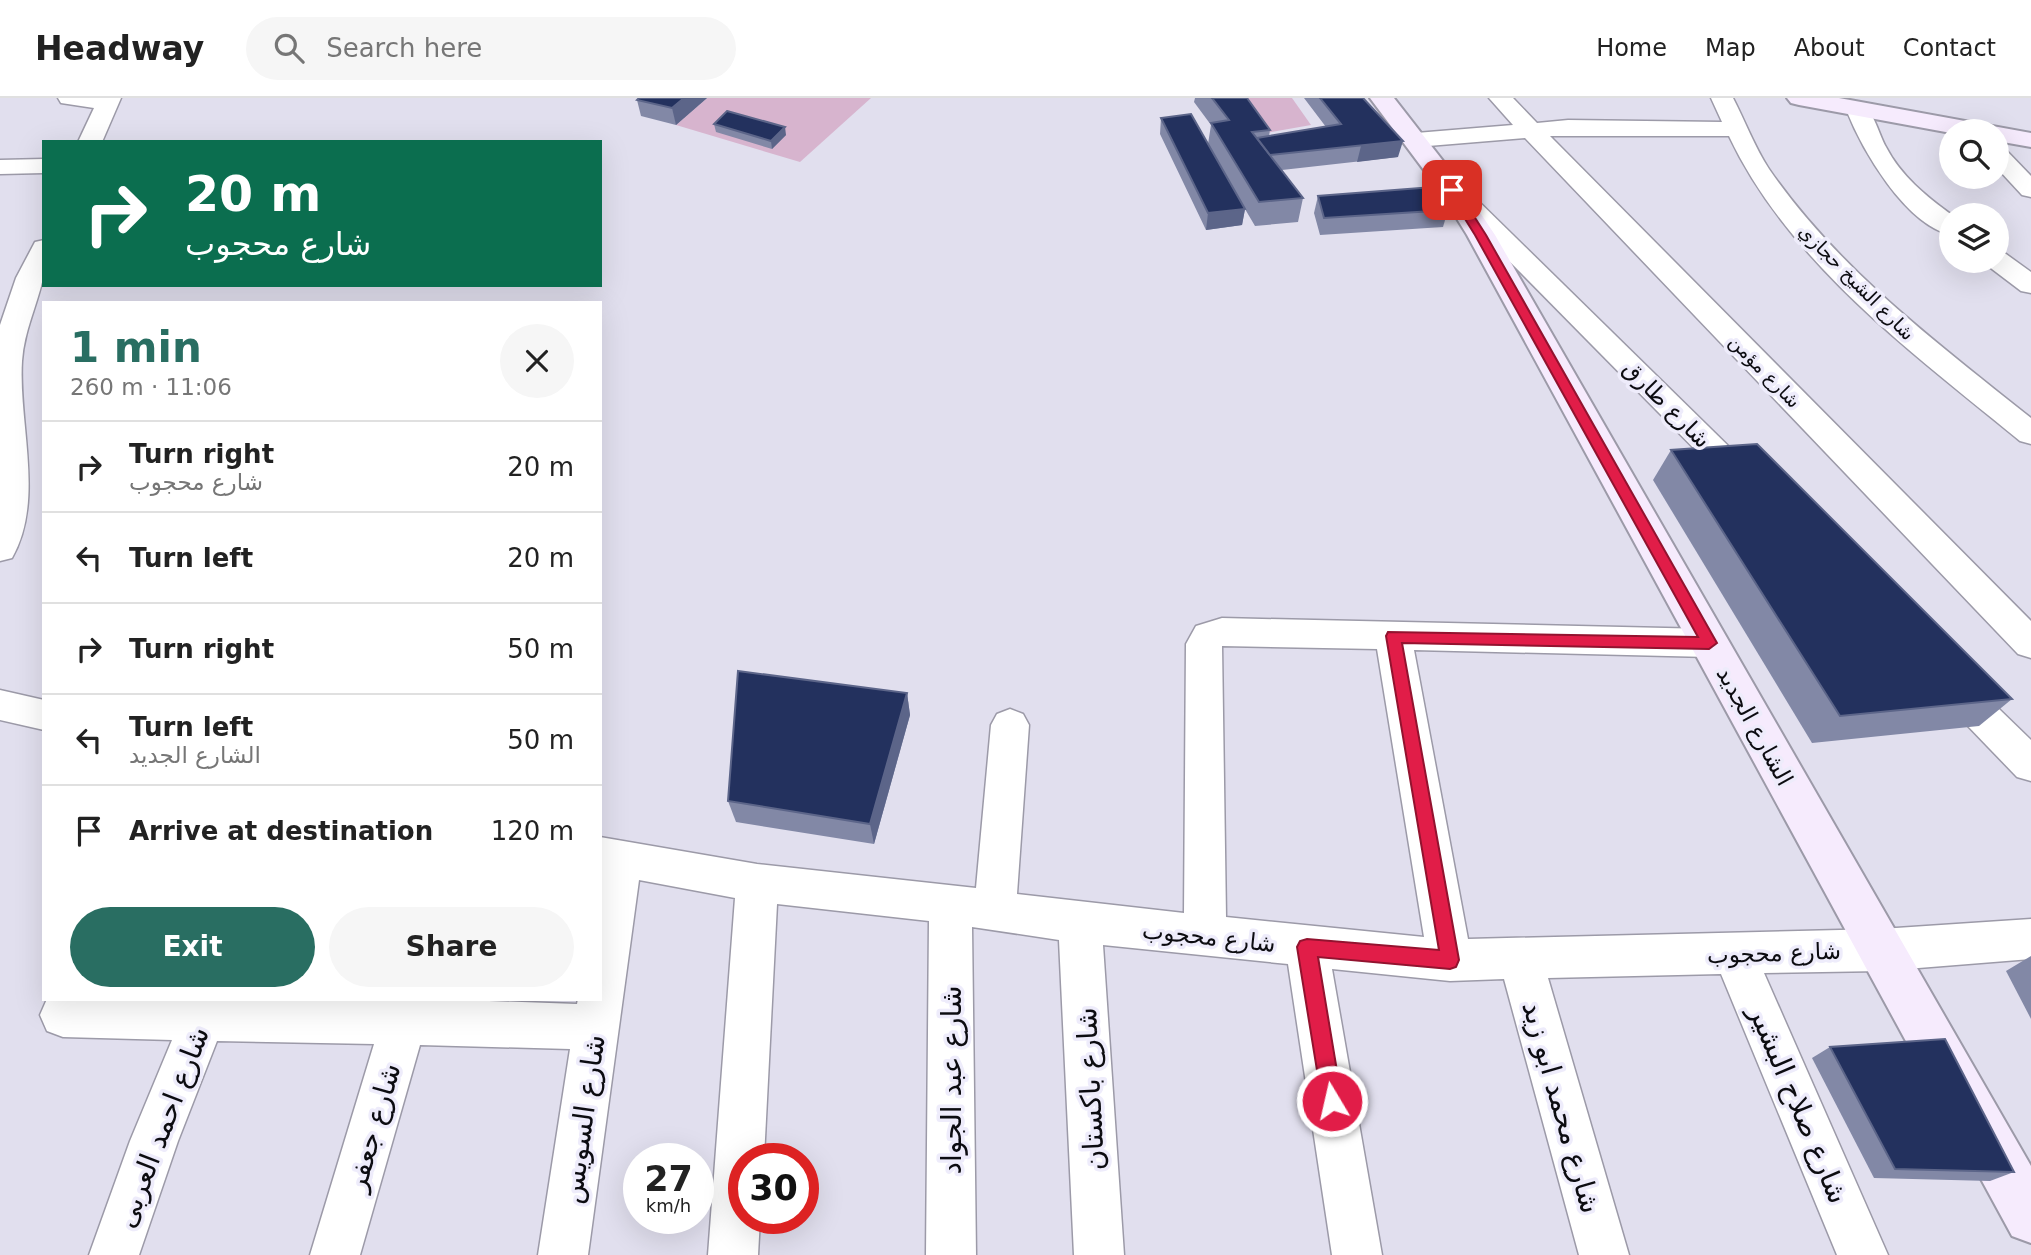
<!DOCTYPE html>
<html lang="en">
<head>
<meta charset="utf-8">
<style>
	body { margin:0; font-family:"DejaVu Sans","Noto Sans Arabic",sans-serif; background:#f6f6f6; color:#222; height:100vh; display:flex; flex-direction:column; font-size:26px; white-space:nowrap }
	* { box-sizing:border-box; margin:0 }
	p { font-size:23px; color:#767676 }
	.icon { flex:none; width:38px; height:38px; fill:none; stroke:currentColor; stroke-width:2; stroke-linecap:round; stroke-linejoin:round }
	.map { position:relative; flex:1; overflow:hidden }
	.sheet { position:absolute; left:42px; top:203px; width:560px; height:700px; display:flex; flex-direction:column; background:#fff; border-radius:0px; box-shadow:0 7px 28px #0002 }
	.sheet>* { flex:none }
	.banner { position:absolute; left:42px; top:42px; width:560px; height:147px; border-radius:0px; box-shadow:0 7px 28px #0002; background:#0b6e4f; color:#fff; overflow:hidden }
	.fabs { position:absolute; left:1939px; top:21px; display:grid; gap:14px }
	.fabs a { display:grid; place-items:center; width:70px; height:70px; border-radius:50%; background:#fff; box-shadow:0 7px 28px #0002; font-size:35px }
	.speed { position:absolute; left:623px; top:1045px; display:flex; gap:14px; font-size:35px; font-weight:700; text-align:center }
	.speed>* { display:grid; place-content:center; width:91px; height:91px; border-radius:50%; background:#fff; box-shadow:0 7px 28px #0002; line-height:1 }
	.speed small { font-size:18px; font-weight:400 }
	.speed .limit { border:10px solid #d22; background:#fff; color:#111 }
	.pin { position:absolute; display:grid; place-items:center; width:60px; height:60px; color:#fff; margin:-30px; border-radius:14px; box-shadow:0 4px 10px #0006 }
	.me { position:absolute; width:77px; margin:-38px; rotate:351deg; stroke-linejoin:round; filter:drop-shadow(0 0 5px #0008) }
	.turn { display:flex; align-items:center; gap:24px; height:147px; padding:0 28px; font-size:32px }
	.turn .icon { width:91px; height:91px; stroke-width:2.5 }
	.turn b { display:block; font-size:49px; line-height:60px }
	.round { display:grid; place-items:center; flex:none; width:74px; height:74px; border-radius:37px; background:#f6f6f6 }
	.overview { display:flex; align-items:center; justify-content:space-between; height:119px; padding:0 28px }
	h1 { font-size:42px; font-weight:800; line-height:52px; color:#296e62 }
	.action { display:flex; gap:14px; margin-top:auto; padding:14px 28px }
	.action a { flex:1; height:80px; border-radius:42px; background:#296e62; color:#fff; font-size:28px; font-weight:800; line-height:80px; text-align:center }
	.action a+a { background:#f6f6f6; color:#222 }
	ul { padding:0; list-style:none }
	li { display:flex; align-items:center; gap:21px; height:91px; padding:0 28px; border-top:2px solid #e0e0e0 }
	li div { flex:1 }
	li b { display:block; font-size:26px }
	li em { font-style:normal }
	header { display:flex; align-items:center; gap:42px; box-sizing:border-box; height:98px; padding:0 35px; background:#fff; border-bottom:2px solid #e0e0e0 }
	header strong { font-size:33px }
	nav { display:flex; gap:38px; margin-inline-start:auto; font-size:24px }
	.search { width:490px; height:63px; background:#f6f6f6; display:flex; align-items:center; gap:18px; box-sizing:border-box; padding:0 24px; border-radius:38px; color:#767676; font-size:26px }
	.map>svg:first-child { display:block }
</style>
</head>
<body>
<header>
<strong>Headway</strong>
<div class="search"><svg class="icon" aria-label="search" viewBox="0 0 24 24"><circle cx="10" cy="10" r="6"/><path d="M15 15l6 6"/></svg>Search here</div>
<nav><a>Home</a><a>Map</a><a>About</a><a>Contact</a></nav>
</header>
<div class="map">
<svg width="2031" height="1157" viewBox="0 0 2031 1157">
	<rect width="100%" height="100%" fill="#e1dfee"/>
	<!-- green -->
	<g fill="#d7b4ce">
		<path d="M707,0h164l-71,64 -124,-37z"/>
		<path d="M1239,0h53l19,27 -45,8z"/>
	</g>
	<g fill="none" stroke-linecap="round" stroke-linejoin="round">
		<!-- street casing -->
		<g stroke="#9c9aa8" stroke-width="3">
			<g id="street">
				<path d="M58,0h63l-19,44h-24l16,-34 -33,-5z"/>
				<path d="M1489,0h24l24,25 31,-3 154,2 -11,-24h22c12,23 22,50 36,71 69,100 168,174 262,249v26l-11,-3c-106,-87 -231,-178 -291,-305h-179l481,485v37l-13,-4 -493,-516 -109,9 -8,-2 -4,-5 4,-5 8,-2 97,-8z"/>
				<path d="M1857,4c16,4 21,31 29,45 15,29 40,49 66,68l-1,20c-46,-11 -89,-85 -105,-126z"/>
				<path d="M1997,49l8,2 26,27v21l-9,-2 -25,-27z"/>
				<path d="M44,61v14l-44,1v-14z"/>
				<path d="M1456,88l9,2 293,287 5,8 -5,8 -11,3 -11,-3 -289,-293 -3,-5 3,-5z"/>
				<path d="M44,142c0,12 2,26 -1,38 -6,28 -19,53 -21,83 -4,63 23,139 -10,197l-12,3v-236l16,-47 19,-36z"/>
				<path d="M1997,154l9,2 25,18v21l-10,-2 -33,-25 -4,-5h13z"/>
				<path d="M1222,520l487,11 13,4 5,10 -5,10 -13,4 -295,-7 54,289 413,-10 150,-10v40l-150,12 -117,2 124,282h-51l-116,-281 -173,4 81,277h-50l-75,-276 -54,2 -118,-12 50,286h-50l-44,-291 -185,-19 21,310h-50l-15,-315 -87,-13 4,328h-50l3,-334 -152,-17 -13,254h-20v60h16l-2,37h-50l27,-357 -96,-18 -51,375h-50l32,-206 -150,-4 -60,210h-50l64,-211 -157,-3 -39,100 -39,114h-50l41,-114 42,-101 -109,-3 -16,-6 -7,-16 7,-16h385l145,5 1,-5h22v-162l157,27 219,24 15,-163 6,-11 13,-5 13,5 6,11 -12,169 167,19 2,-269 10,-18zM1222,548l155,3 47,288 -198,-20z"/>
				<path d="M1950,571l13,5 68,66v41l-14,-4 -80,-83 -5,-10 5,-10z"/>
				<path d="M0,592l44,10v30l-44,-10z"/>
			</g>
		</g>
		<!-- secondary casing -->
		<g stroke="#9c9aa8" stroke-width="4">
			<g id="secondary">
				<path d="M1370,0h24l67,86 34,51 536,931v77l-19,-7 -545,-1001 -26,-42z"/>
				<path d="M1787,0h52l192,35v14l-34,-6v-10l-46,2 -152,-28 -8,-2z"/>
			</g>
		</g>
		<!-- street -->
		<use href="#street" fill="#fff" fill-rule="evenodd"/>
		<!-- secondary -->
		<use href="#secondary" fill="#f6ebfd" fill-rule="evenodd"/>
	</g>
	<!-- wall -->
	<g fill="#8288a6">
		<path d="M707,0l-31,27 -35,-9 -4,-16z"/>
		<path d="M1195,0h52l23,32 -1,6 57,-9 -22,-29h59l35,59 -116,13 21,28 -5,24 -43,4 -10,-17 -3,16 -36,5 -46,-96 1,-16 47,26 3,-19 -17,-23z"/>
		<path d="M714,26l72,11 -14,14 -56,-17z"/>
		<path d="M1318,98l130,14 -5,17 -123,8 -6,-22z"/>
		<path d="M1671,352l341,249 -33,27 -167,17 -159,-263z"/>
		<path d="M907,595l3,22 -36,129 -138,-22 -8,-21z"/>
		<path d="M2031,858v63l-25,-48z"/>
		<path d="M1830,949l184,125 -24,9 -116,-3 -62,-120z"/>
	</g>
	<!-- shaded-wall -->
	<g fill="#5c6589">
		<path d="M684,0h23l-31,27 -4,-17z"/>
		<path d="M785,29l1,8 -14,14 -1,-8z"/>
		<path d="M1403,43l-5,16 -41,5 4,-16z"/>
		<path d="M1245,111l-3,16 -36,5 2,-17z"/>
		<path d="M907,595l3,22 -36,129 -4,-20z"/>
	</g>
	<!-- building -->
	<g fill="#23315e" stroke="#5c6589" stroke-width="2">
		<path d="M639,0h45l-12,10 -35,-8z"/>
		<path d="M1212,0h35l23,32 -18,2 51,66 -44,4 -48,-79 18,-3z"/>
		<path d="M1320,0h43l40,43 -133,14 -13,-17 84,-14z"/>
		<path d="M727,13l58,16 -14,14 -57,-17z"/>
		<path d="M1191,16l54,95 -37,4 -47,-95z"/>
		<path d="M1433,89l15,23 -124,8 -6,-22z"/>
		<path d="M1757,346l255,255 -172,17 -169,-266z"/>
		<path d="M738,573l169,22 -37,131 -142,-23z"/>
		<path d="M1945,941l69,133 -119,-3 -65,-122z"/>
	</g>
	<!-- route -->
	<path fill="#e11d48" stroke="#92132f" stroke-width="2" d="M1449,90h7l30,47 231,408 -8,6 -307,-6 57,317 -3,7 -6,2 -132,-12 24,144 -3,8 -7,2 -7,-2 -3,-8 -25,-154 3,-6 7,-2 132,11 -53,-314 2,-4 310,5 -223,-402 -28,-45z"/>
	<g text-anchor="middle" stroke-width="7" stroke-linejoin="round" paint-order="stroke">
		<!-- far-street labels -->
		<g font-size="19" fill="#0c0c11" stroke="#eeecfb">
			<text transform="translate(1857 184) rotate(45)" y="7">شارع الشيخ حجازي</text>
			<text transform="translate(1765 273) rotate(46)" y="7">شارع مؤمن</text>
		</g>
		<!-- street labels -->
		<g font-size="23" fill="#0c0c11" stroke="#eeecfb">
			<text transform="translate(1667 306) rotate(45)" y="8">شارع طارق</text>
			<text transform="translate(1755 628) rotate(61)" y="8">الشارع الجديد</text>
			<text transform="translate(1209 839) rotate(6)" y="8">شارع محجوب</text>
			<text transform="translate(1774 855) rotate(-2)" y="8">شارع محجوب</text>
		</g>
		<!-- near-street labels -->
		<g font-size="28" fill="#0c0c11" stroke="#eeecfb">
			<text transform="translate(951 982) rotate(-90)" y="10">شارع عبد الجواد</text>
			<text transform="translate(1090 991) rotate(-93)" y="10">شارع باكستان</text>
			<text transform="translate(1799 1006) rotate(67)" y="10">شارع صلاح البشير</text>
			<text transform="translate(1562 1009) rotate(74)" y="10">شارع محمد ابو زيد</text>
			<text transform="translate(583 1021) rotate(-82)" y="10">شارع السويس</text>
			<text transform="translate(162 1029) rotate(-69)" y="10">شارع احمد العربى</text>
			<text transform="translate(373 1029) rotate(-74)" y="10">شارع جعفر</text>
		</g>
	</g>
</svg>
<div class="fabs">
<a><svg class="icon" aria-label="search" viewBox="0 0 24 24"><circle cx="10" cy="10" r="6"/><path d="M15 15l6 6"/></svg></a>
<a><svg class="icon" aria-label="layers" viewBox="0 0 24 24"><path d="M12 4l9 5-9 5-9-5zM3 14l9 5 9-5"/></svg></a>
</div>
<div class="speed"><div>27<small>km/h</small></div><div class="limit">30</div></div>
<div class="pin" style="left:1452px;top:92px;background:#d93025"><svg class="icon" aria-label="arrive" viewBox="0 0 24 24"><path d="M6 21V4h12l-3 4 3 4H6"/></svg></div>
<svg class="me" style="left:1332px;top:1003px" viewBox="-20 -20 40 40"><circle r="17" fill="#e11d48" stroke="#fff" stroke-width="3"/><path d="M0-11L8 9 0 5-8 9z" fill="#fff"/></svg>
<div class="banner">
<div class="turn"><svg class="icon" aria-label="right" viewBox="0 0 24 24"><path d="M7 20v-9h11M14 6l5 5-5 5"/></svg><div><b>20 m</b>شارع محجوب</div></div>
</div>
<section class="sheet">
<div class="overview"><div><h1>1 min</h1><p>260 m · 11:06</p></div><a class="round"><svg class="icon" aria-label="close" viewBox="0 0 24 24"><path d="M6 6l12 12M18 6L6 18"/></svg></a></div>
<ul>
<li><svg class="icon" aria-label="right" viewBox="0 0 24 24"><path d="M7 20v-9h11M14 6l5 5-5 5"/></svg><div><b>Turn right</b><p>شارع محجوب</p></div><em>20 m</em></li>
<li><svg class="icon" aria-label="left" viewBox="0 0 24 24"><path d="M17 20v-9H6M10 6l-5 5 5 5"/></svg><div><b>Turn left</b></div><em>20 m</em></li>
<li><svg class="icon" aria-label="right" viewBox="0 0 24 24"><path d="M7 20v-9h11M14 6l5 5-5 5"/></svg><div><b>Turn right</b></div><em>50 m</em></li>
<li><svg class="icon" aria-label="left" viewBox="0 0 24 24"><path d="M17 20v-9H6M10 6l-5 5 5 5"/></svg><div><b>Turn left</b><p>الشارع الجديد</p></div><em>50 m</em></li>
<li><svg class="icon" aria-label="arrive" viewBox="0 0 24 24"><path d="M6 21V4h12l-3 4 3 4H6"/></svg><div><b>Arrive at destination</b></div><em>120 m</em></li>
</ul>
<div class="action"><a>Exit</a><a>Share</a></div>
</section>
</div>
</body>
</html>
